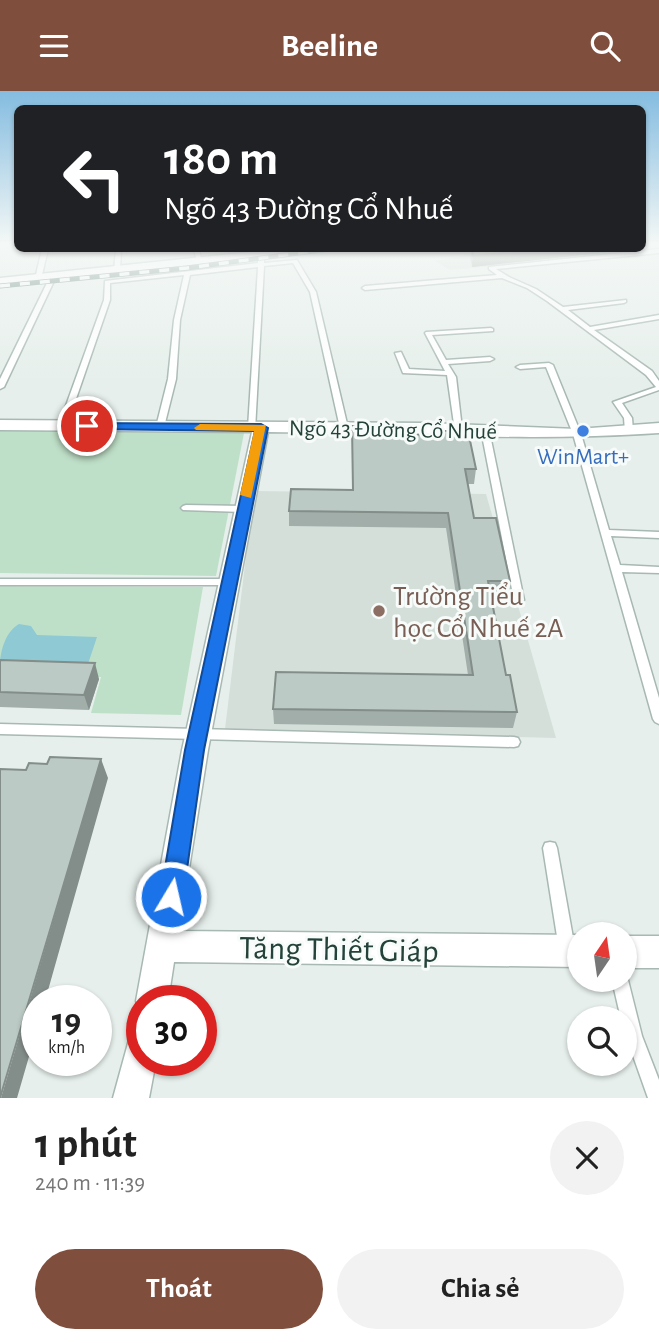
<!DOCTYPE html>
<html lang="vi">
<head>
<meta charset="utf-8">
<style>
	body { margin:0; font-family:"Alegreya Sans",sans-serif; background:#f2f2f2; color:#222; height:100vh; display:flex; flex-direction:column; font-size:26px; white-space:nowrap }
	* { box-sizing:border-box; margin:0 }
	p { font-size:23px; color:#767676 }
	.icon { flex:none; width:38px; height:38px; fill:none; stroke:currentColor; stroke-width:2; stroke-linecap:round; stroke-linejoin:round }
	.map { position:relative; height:1007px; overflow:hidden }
	.sheet { display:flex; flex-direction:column; background:#fff; flex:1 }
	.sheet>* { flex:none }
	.hud { position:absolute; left:14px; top:14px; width:632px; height:147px; border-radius:10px; box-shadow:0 2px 5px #0004; background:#202124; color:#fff; overflow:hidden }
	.needle { width:46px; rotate:13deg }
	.buttons { position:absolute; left:567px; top:831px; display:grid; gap:14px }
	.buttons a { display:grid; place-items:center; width:70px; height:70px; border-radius:50%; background:#fff; box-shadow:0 2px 5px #0004; font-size:35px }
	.speed { position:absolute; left:21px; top:894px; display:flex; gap:14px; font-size:35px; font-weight:700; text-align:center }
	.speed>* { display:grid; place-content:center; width:91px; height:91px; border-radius:50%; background:#fff; box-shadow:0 2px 5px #0004; line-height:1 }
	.speed small { font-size:18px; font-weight:400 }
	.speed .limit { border:10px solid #d22; background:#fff; color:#111 }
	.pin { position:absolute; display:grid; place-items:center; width:60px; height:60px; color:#fff; margin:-30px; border:4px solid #fff; border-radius:50%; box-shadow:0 2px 7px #0007 }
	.me { position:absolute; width:77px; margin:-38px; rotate:9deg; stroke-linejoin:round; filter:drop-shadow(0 0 5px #0008) }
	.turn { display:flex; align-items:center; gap:24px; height:147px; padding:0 35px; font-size:32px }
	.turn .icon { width:91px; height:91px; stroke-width:2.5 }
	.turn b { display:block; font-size:49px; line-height:60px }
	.round { display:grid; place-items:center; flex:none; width:74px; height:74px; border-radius:37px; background:#f2f2f2 }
	.headline { display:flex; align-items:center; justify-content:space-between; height:119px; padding:0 35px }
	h1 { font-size:42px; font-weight:700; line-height:52px }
	.button { display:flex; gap:14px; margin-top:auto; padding:14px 35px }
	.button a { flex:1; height:80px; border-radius:42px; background:#804e3d; color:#fff; font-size:28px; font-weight:700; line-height:80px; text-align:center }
	.button a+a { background:#f2f2f2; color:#222 }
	header { display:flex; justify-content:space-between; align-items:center; height:91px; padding:0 35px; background:#804e3d; color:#fff; font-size:32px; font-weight:700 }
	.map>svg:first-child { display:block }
</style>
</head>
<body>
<header><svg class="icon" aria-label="menu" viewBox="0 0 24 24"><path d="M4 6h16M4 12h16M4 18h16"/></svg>Beeline<svg class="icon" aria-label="search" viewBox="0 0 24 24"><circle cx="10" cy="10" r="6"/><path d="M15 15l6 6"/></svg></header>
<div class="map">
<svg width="659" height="1007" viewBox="0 0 659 1007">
	<rect width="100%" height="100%" fill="#e6efeb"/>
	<!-- built -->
	<g fill="#d4dfda">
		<path d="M499,158l119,1 7,5 -175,15 -15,-9z"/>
		<path d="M254,400l232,3 70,244 -331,-9z"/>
	</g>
	<!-- green -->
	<g fill="#bfe0c8">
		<path d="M0,338l244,4 -28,143 -216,-3z"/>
		<path d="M0,495l203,1 -22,128 -90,-2 10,-36 -101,-3z"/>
	</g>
	<!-- water -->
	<path fill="#8ec9d4" d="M19,533l12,2 6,9 60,2 -11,33 -86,-5c0,-14 6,-34 19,-41z"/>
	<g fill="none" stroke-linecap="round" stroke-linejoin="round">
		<!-- lane casing -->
		<g stroke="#a8b8b2" stroke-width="3">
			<g id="lane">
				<path d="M42,158h6l-7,30 -3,2 -3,-2z"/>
				<path d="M116,158h5l-1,22 -3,2 -3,-2z"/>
				<path d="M194,158h5l3,14 -5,-1z"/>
				<path d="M659,158v4l-163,16 13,8 27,12 27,18 63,-7v2l-2,1 -56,7 22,17 69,-12v4l-65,11 58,41 7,10v9l-37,13 10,15 1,13 -4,2 -4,-2 -1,-13 -11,-16 43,-15 -10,-12 -99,-74 -20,-13 -25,-10 -137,12 -3,-2 3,-2 132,-11 -8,-6v-2z"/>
				<path d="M261,167l3,2v3l33,-3 19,32 32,136 -1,2h-3l-4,-2 -30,-136 -17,-29 -29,3 -9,164h-3l-4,-2 10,-161 -68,8 -10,45 -4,59 -12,48 -4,2 -4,-2 12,-48 6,-59 10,-45 -74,8v17l-43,125 -4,2h-3l-1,-2 45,-125 1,-19 153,-18v-3z"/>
				<path d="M51,188l3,2 -50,106 -4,2v-10l48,-98z"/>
				<path d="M491,237l2,1v2l-61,4 14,25 44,-3 4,2 -4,2 -42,3 8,13 6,52 -1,2h-6l-8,-56 -44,-2 -8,-20 6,-1 8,17 36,2 -20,-38 1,-1z"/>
				<path d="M549,272l4,2 28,69 28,96 50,2v6l-48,-2 9,29 39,2v6l-37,-1 37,126v26l-4,-2 -2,-3 -80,-285 -27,-67 -26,2 -4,-2 4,-2z"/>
				<path d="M482,337h3l4,2 35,170 -5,4 -5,-4 -33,-170z"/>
				<path d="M186,414l57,1 5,3 -5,3 -60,-2 -2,-2 2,-2z"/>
				<path d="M0,488h229l5,3 -5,3h-229z"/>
				<path d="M0,633l514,13 4,1 2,4 -2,4 -4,1 -514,-13z"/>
				<path d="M550,751l5,1 2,5 18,101 -2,6 -6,2 -6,-2 -2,-6 -16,-101 2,-5z"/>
				<path d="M625,883l3,6 14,56 17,44v18h-11l-22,-62 -1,-17h-4l-9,-39h13z"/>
			</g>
		</g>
		<!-- street casing -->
		<g stroke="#a8b8b2" stroke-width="3">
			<g id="street">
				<path d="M280,158h33l-6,3 -307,34v-8z"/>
				<path d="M0,329l426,3 151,6 82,-6v10c-130,9 -261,0 -391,-1l-60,318 -29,181 400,4v32l-405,-5 -6,39h-26l-2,12 -4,-12 46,-251 70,-318 -252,-2z"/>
				<rect x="625" y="845" width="34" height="32"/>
				<path d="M142,940v30h14l-7,37h-36l17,-62z"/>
			</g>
		</g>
		<!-- lane -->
		<use href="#lane" fill="#fff" fill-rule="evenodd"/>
		<!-- street -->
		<use href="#street" fill="#fff" fill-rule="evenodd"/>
		<!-- rail casing -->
		<g stroke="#5f7d75" stroke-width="5">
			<path id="rail" d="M0,195l187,-18 142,-19"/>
		</g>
		<!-- rail -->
		<use href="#rail" stroke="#f7fbf9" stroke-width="3.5" stroke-dasharray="10" stroke-linecap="butt"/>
	</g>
	<!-- wall -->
	<g fill="#a1aea9">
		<path d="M471,158h158l-1,1 -156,17 -2,-10z"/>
		<path d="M440,340l36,38 -2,15h-7l7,34 36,63 -3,16h-16l15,78 11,37 -4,16 -239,-4 -1,-15 195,-34 -22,-147 -157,-2v-15l63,-21 36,-56 51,1z"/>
		<path d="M0,569l99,19 -10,31 -89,-3z"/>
	</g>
	<!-- shaded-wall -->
	<g fill="#838d89">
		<path d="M541,158h88l-1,1 -156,17 1,-11z"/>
		<path d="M95,572l4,16 -10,31 -5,-15z"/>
		<path d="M101,668l7,19 -63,223h-8v28l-20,69h-16z"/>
	</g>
	<!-- building -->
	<g fill="#bbcac4" stroke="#838d89" stroke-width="2">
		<path d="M472,158h69l-68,7z"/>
		<path d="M352,335h36v8l52,1v-4h28l8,38h-11l9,49h22l14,63h-22l18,94h4l7,37 -244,-3 3,-37 197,3 -25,-162 -159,-2 2,-22 62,1z"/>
		<path d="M0,569l95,3 -11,32 -84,-3z"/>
		<path d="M50,666l51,2 -101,339v-329l26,1 3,-7 18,1z"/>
	</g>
	<!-- sky -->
	<linearGradient id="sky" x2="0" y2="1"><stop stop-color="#84bce0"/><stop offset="0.52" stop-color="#f4f8f6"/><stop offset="1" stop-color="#f4f8f6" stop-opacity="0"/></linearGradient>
	<rect width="659" height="293" fill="url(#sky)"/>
	<!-- route -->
	<path fill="#1a73e8" stroke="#114b97" stroke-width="2" d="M83,332l178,1 7,4 -64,322 -21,147 -4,8 -8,3 -8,-3 -3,-8 25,-147 70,-319 -168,-2 -6,-3z"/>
	<!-- slow -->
	<path fill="#f59e0b" d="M200,333l66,1 -15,73 -11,-3 14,-64 -58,-1 -2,-2z"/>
	<!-- markers -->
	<circle fill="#3f7fe0" stroke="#f7fbf9" stroke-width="2.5" cx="583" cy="340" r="7"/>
	<circle fill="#8d6e63" stroke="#f7fbf9" stroke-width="2.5" cx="379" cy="520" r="7"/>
	<g text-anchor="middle" stroke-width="6" stroke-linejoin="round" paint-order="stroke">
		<!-- far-street labels -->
		<g font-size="23" fill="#24423a" stroke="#f7fbf9">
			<text transform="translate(393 338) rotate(1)" y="8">Ngõ 43 Đường Cổ Nhuế</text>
		</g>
		<!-- far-shop labels -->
		<g font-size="23" fill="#366cbe" stroke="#f7fbf9">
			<text x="583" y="373">WinMart+</text>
		</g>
		<!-- education labels -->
		<g font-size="28" fill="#785e54" stroke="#f7fbf9" text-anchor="start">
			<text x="393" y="514">Trường Tiểu<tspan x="393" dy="32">học Cổ Nhuế 2A</tspan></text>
		</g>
		<!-- near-street labels -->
		<g font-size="33" fill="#24423a" stroke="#f7fbf9">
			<text transform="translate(339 857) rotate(1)" y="12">Tăng Thiết Giáp</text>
		</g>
	</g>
</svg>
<div class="buttons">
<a><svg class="needle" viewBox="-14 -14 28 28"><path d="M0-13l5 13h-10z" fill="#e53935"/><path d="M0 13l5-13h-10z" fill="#767676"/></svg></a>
<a><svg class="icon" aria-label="search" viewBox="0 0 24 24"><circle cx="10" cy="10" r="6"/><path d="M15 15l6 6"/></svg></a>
</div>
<div class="speed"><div>19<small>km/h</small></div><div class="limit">30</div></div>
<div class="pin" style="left:87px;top:335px;background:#d93025"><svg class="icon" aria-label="arrive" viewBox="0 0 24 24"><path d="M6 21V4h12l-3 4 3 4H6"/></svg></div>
<svg class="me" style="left:171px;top:806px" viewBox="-20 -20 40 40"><circle r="17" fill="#1a73e8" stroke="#fff" stroke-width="3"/><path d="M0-11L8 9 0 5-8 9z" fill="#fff"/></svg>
<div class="hud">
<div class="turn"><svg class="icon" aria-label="left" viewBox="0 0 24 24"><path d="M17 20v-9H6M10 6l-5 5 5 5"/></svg><div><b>180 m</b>Ngõ 43 Đường Cổ Nhuế</div></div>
</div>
</div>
<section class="sheet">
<div class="headline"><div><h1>1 phút</h1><p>240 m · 11:39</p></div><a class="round"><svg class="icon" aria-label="close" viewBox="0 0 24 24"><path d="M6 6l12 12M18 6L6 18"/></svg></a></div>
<div class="button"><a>Thoát</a><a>Chia sẻ</a></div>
</section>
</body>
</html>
